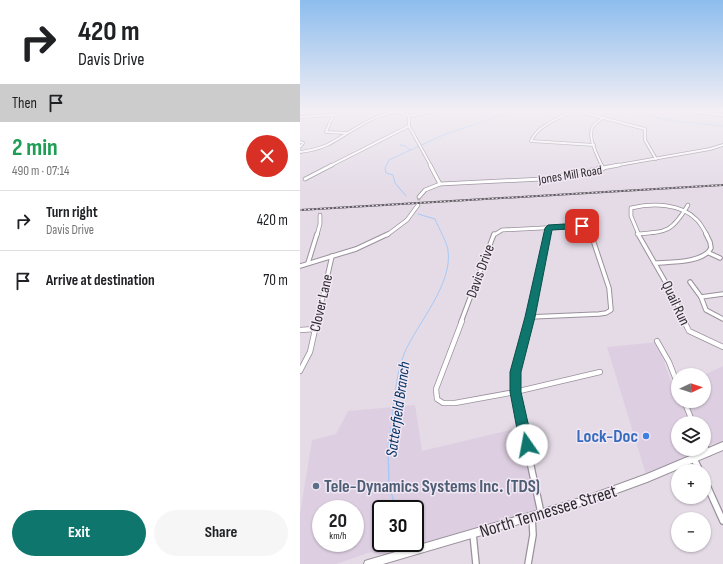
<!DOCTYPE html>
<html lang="en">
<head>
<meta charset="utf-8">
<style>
	body { margin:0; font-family:"Sofia Sans Condensed",sans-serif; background:#f6f6f6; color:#202124; height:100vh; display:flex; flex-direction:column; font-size:15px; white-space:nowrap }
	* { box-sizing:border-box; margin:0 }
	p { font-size:13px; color:#757577 }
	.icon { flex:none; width:22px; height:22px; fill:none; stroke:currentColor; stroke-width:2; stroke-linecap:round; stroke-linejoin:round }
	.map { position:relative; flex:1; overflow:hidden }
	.details { display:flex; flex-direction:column; background:#fff; width:300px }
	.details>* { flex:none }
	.guide { background:#fff; color:#202124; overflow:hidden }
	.needle { width:26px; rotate:86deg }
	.fabs { position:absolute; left:371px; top:368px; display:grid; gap:8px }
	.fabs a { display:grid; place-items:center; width:40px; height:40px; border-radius:50%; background:#fff; box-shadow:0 1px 3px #0004; font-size:20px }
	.speed { position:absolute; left:12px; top:500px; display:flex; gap:8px; font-size:20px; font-weight:700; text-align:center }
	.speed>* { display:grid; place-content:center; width:52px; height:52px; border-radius:50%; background:#fff; box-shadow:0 1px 3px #0004; line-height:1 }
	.speed small { font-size:10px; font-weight:400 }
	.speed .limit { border:2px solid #111; border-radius:6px; background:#fff; color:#111 }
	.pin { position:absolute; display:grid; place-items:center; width:34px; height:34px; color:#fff; margin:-17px; border-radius:8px; box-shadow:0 2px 6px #0006 }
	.me { position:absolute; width:44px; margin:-22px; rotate:348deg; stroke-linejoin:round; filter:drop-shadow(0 0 3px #0008) }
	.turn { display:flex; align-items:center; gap:14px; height:84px; padding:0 12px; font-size:18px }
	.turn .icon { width:52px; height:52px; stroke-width:2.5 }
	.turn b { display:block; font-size:28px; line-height:34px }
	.then { display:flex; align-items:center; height:38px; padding:0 12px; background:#0003; gap:8px; font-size:15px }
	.round { display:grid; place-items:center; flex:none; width:42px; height:42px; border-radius:21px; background:#f6f6f6 }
	.overview { display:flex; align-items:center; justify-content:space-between; height:68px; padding:0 12px }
	h1 { font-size:24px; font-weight:700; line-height:30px; color:#1e9e55 }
	.primary-button { display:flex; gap:8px; margin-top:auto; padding:8px 12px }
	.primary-button a { flex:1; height:46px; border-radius:24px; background:#0f766e; color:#fff; font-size:16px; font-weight:700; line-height:46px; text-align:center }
	.primary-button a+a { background:#f6f6f6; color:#202124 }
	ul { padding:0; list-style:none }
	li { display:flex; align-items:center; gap:12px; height:60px; padding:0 12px; border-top:1px solid #e0e0e0 }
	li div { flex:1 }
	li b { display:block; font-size:15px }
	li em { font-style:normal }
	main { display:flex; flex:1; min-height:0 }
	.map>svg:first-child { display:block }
</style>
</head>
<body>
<main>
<section class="details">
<div class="guide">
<div class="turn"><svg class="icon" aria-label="right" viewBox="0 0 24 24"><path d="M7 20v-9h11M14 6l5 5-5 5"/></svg><div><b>420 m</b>Davis Drive</div></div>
<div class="then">Then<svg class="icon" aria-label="arrive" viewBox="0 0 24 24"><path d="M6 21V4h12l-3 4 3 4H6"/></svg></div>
</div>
<div class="overview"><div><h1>2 min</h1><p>490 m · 07:14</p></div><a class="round" style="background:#d93025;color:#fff"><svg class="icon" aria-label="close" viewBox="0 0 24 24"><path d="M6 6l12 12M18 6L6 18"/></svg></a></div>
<ul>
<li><svg class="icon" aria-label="right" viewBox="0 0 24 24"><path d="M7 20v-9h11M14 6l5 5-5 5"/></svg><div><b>Turn right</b><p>Davis Drive</p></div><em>420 m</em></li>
<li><svg class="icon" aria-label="arrive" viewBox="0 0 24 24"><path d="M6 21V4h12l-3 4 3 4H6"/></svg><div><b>Arrive at destination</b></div><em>70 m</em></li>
</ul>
<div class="primary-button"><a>Exit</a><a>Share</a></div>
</section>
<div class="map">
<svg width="423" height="564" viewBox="0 0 423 564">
	<rect width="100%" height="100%" fill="#e4dbe7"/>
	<!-- built -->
	<g fill="#ddcfe1" fill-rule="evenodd">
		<path d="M357,342l17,48 4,-1v12h26v-26l19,-9v76l-19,4v-23h-26v26h19l-50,29 -40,-131z"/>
		<path d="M115,405l7,46 101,-24 18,87 -146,43 -24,-5 -35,12h-36v-50l12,-74 24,-6 12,-23zM21,509h34v34h-34zM81,509h34v34h-34z"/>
	</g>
	<!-- industrial -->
	<path fill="#d9d0e5" d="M0,111h99l-99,5z"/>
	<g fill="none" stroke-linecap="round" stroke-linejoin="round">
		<!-- stream-far1 -->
		<g stroke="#a6caf7" stroke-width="1">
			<path d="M327,111l40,9 56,6"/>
			<path d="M100,145l5,1 5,4"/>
			<path d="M106,196l-11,-13 -2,-8 -7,-2 -1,-5 4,-8 52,-24 71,-25"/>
			<path d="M91,430c3,-25 4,-53 13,-76 13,-31 49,-69 44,-104 -2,-10 -9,-21 -13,-31l-17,-5"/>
		</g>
		<!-- stream -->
		<path stroke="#a6caf7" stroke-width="1.5" d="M91,429l-3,20 1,36 7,24"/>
		<!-- street-tunnel -->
		<path stroke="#c0b8c2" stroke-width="3" stroke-dasharray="3 1.5" stroke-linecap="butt" d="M118,205l1,-8"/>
		<!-- street-far4 casing -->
		<g stroke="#9a919c" stroke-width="3.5">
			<g id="street-far4">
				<path d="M274,111c-15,7 -36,14 -43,30l63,4"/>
				<path d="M277,111l68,18v11l11,19"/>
				<path d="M385,111l38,4"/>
				<path d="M109,116l26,-5"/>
				<path d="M0,117l33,-2 -7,17 20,1"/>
				<path d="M0,142l3,1 -3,4"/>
				<path d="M0,152c9,-1 18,-3 27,-7 19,-9 62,-44 82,-29v10l22,40"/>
				<path d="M30,166l79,-40"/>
				<path d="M302,166c-4,-9 -14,-27 -10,-38 2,-4 8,-8 12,-11"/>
				<path d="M313,166l97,-17 13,-4"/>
			</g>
		</g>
		<!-- street-far3 casing -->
		<g stroke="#9a919c" stroke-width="4.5">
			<g id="street-far3">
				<path d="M130,165l10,19"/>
				<path d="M301,165l2,4"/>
				<path d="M5,179l27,-14"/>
				<path d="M119,197l6,-7 15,-6 102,-5 77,-14"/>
				<path d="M337,234c30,-2 35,-2 51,-29"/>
				<path d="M17,235l3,-11v-9"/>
				<path d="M87,235l20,-15 11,-15"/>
				<path d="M194,235l8,-5 80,-4 7,3 2,6"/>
				<path d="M247,235l2,-7"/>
				<path d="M339,235l-8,-19v-8c21,-5 50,-5 66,12 4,4 7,10 10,15"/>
			</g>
		</g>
		<!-- street-far2 casing -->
		<g stroke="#9a919c" stroke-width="5.5">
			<g id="street-far2">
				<path d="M338,234l36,63 11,25"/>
				<path d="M409,253l11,5"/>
				<path d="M8,263l9,-29"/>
				<path d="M356,263c14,-1 48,0 55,-15l-1,-6 -4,-8"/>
				<path d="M0,266l56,-17 32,-15"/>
				<path d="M390,282l11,15"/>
				<path d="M423,294l-22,3 5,13 17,9"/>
				<path d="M230,317l69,-3 7,-1 5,-3 -2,-22 -18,-54"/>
				<path d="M17,322l15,-66"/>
				<path d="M161,322l33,-88"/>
				<path d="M229,322l19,-88"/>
			</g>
		</g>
		<!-- street-far1 casing -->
		<g stroke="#9a919c" stroke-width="6">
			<g id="street-far1">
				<path d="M162,321l-26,68 1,10 6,4h12l60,-11 85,-20"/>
				<path d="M384,321l5,10 34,16"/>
				<path d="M0,330l15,-1"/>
				<path d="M357,341l12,21 9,23"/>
				<path d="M0,371l10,-19 7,-31"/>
				<path d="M384,401l9,22"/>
				<path d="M223,430l-8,-38 1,-20 13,-51"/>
			</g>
		</g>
		<!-- street casing -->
		<g stroke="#9a919c" stroke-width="8">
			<g id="street">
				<path d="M223,429l18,84"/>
				<path d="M404,446l4,7"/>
				<path d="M394,459l6,12"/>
				<path d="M404,479l19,42"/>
				<path d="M173,534l3,30"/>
				<path d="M228,564l5,-29 -1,-18"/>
			</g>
		</g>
		<!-- secondary casing -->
		<g stroke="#9a919c" stroke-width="2">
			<path id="secondary" d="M423,442v8l-76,32 -63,23 -201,59h-19l1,-3 3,-1 216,-63 63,-23z"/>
		</g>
		<!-- street-far4 -->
		<use href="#street-far4" stroke="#fff" stroke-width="2"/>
		<!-- street-far3 -->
		<use href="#street-far3" stroke="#fff" stroke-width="3"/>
		<!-- street-far2 -->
		<use href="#street-far2" stroke="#fff" stroke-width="3.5"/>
		<!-- street-far1 -->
		<use href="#street-far1" stroke="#fff" stroke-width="4.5"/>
		<!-- street -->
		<use href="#street" stroke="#fff" stroke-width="5.5"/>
		<!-- secondary -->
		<use href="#secondary" fill="#fff" fill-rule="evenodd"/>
		<!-- rail casing -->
		<g stroke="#5d595f" stroke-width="2">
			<path id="rail" d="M0,210l423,-25"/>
		</g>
		<!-- rail -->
		<use href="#rail" stroke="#f2e8f4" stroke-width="1" stroke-dasharray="2" stroke-linecap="butt"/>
	</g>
	<!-- sky -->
	<linearGradient id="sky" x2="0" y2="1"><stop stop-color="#8dbdee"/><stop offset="0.58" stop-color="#f3eff4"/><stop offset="1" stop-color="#f3eff4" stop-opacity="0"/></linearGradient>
	<rect width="423" height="190" fill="url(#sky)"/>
	<!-- route -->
	<path fill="#0f766e" stroke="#0a4d48" d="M282,223l3,1v4l-33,2 -17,87 -14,55v20l12,53 -2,5 -4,2 -5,-2 -2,-5 -10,-53v-20l15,-55 20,-89 3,-3z"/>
	<!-- markers -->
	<circle fill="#3f7fe0" stroke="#f2e8f4" stroke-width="1.5" cx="346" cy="436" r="4"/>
	<circle fill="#5c6f8a" stroke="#f2e8f4" stroke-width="1.5" cx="16" cy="486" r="4"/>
	<g text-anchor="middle" stroke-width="3" stroke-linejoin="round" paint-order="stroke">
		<!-- far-street labels -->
		<g font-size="13" fill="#2e2b2f" stroke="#f2e8f4">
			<text transform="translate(270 174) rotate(-9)" y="5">Jones Mill Road</text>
		</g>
		<!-- street labels -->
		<g font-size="15" fill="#2e2b2f" stroke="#f2e8f4">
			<text transform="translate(180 271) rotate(-70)" y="5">Davis Drive</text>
			<text transform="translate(21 303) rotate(-77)" y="5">Clover Lane</text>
			<text transform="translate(376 303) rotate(65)" y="5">Quail Run</text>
		</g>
		<!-- water labels -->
		<g font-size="16" font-style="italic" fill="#053466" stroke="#f2e8f4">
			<text transform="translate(97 409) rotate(-82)" y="6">Satterfield Branch</text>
		</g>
		<!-- near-shop labels -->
		<g font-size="18" font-weight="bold" fill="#366cbe" stroke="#f2e8f4" text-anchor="end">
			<text x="338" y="442">Lock-Doc</text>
		</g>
		<!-- near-service labels -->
		<g font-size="18" font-weight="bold" fill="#4e5e75" stroke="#f2e8f4" text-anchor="start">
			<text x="24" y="492">Tele-Dynamics Systems Inc. (TDS)</text>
		</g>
		<!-- near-street labels -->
		<g font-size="18" fill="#2e2b2f" stroke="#f2e8f4">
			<text transform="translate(248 511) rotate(-17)" y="6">North Tennessee Street</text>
		</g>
	</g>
</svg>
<div class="fabs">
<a><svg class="needle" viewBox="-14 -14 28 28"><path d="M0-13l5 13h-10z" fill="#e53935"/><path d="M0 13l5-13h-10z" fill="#757577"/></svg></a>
<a><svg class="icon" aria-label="layers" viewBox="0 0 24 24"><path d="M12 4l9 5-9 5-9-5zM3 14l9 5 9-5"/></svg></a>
<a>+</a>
<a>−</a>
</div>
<div class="speed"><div>20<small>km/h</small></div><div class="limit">30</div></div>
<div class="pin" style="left:282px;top:226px;background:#d93025"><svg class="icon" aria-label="arrive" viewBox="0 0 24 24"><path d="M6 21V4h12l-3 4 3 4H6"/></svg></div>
<svg class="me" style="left:227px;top:445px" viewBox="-20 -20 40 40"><circle r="19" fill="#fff"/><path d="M0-13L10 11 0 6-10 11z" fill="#0f766e"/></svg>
</div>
</main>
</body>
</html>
